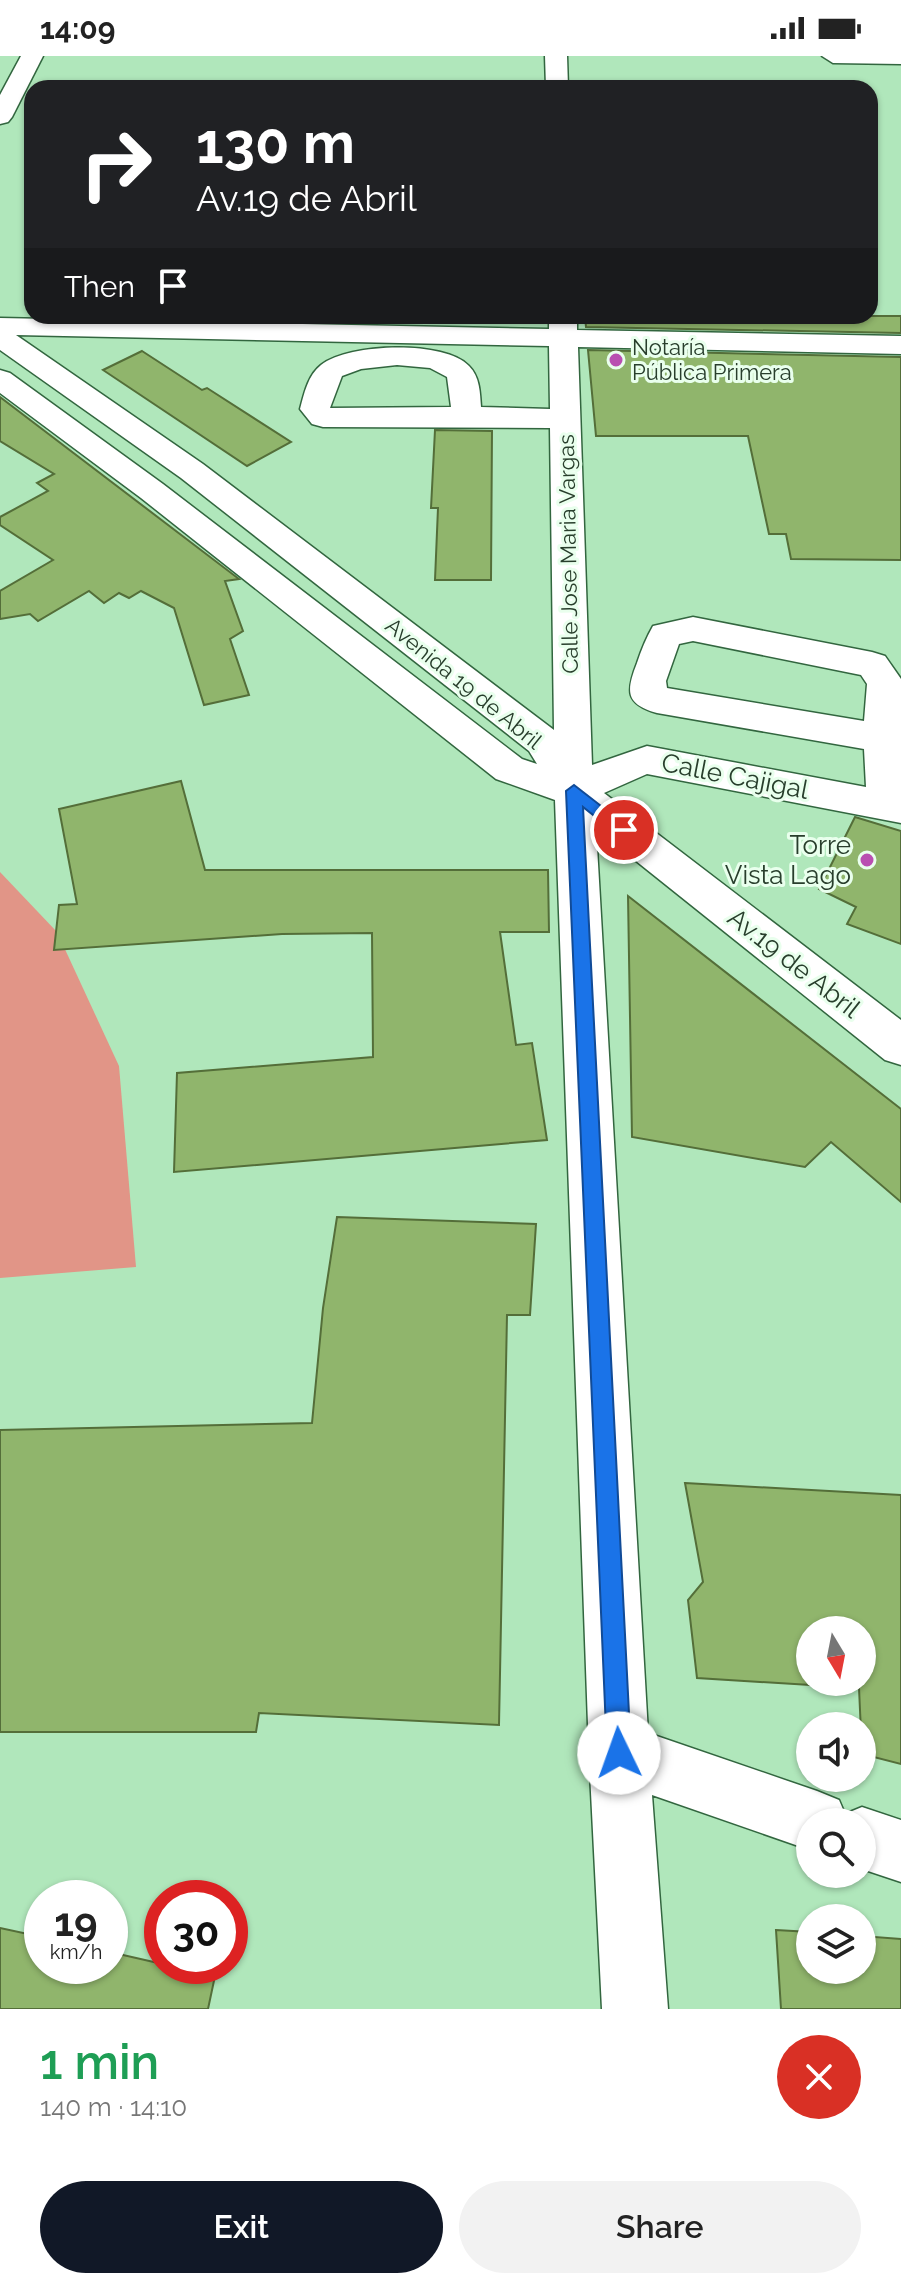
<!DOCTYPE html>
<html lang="en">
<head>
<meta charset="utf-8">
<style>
	body { margin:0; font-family:Raleway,sans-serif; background:#f2f2f2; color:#222; height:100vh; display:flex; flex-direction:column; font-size:30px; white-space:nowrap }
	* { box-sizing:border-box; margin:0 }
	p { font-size:26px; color:#767676 }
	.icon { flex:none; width:44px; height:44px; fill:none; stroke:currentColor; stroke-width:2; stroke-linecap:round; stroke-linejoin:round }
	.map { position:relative; height:1953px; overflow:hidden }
	.side { display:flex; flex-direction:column; background:#fff; flex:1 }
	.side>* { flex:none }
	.banner { position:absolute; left:24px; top:24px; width:854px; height:244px; border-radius:24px; box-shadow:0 2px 6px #0004; background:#202124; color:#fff; overflow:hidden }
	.needle { width:52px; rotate:170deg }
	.buttons { position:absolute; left:796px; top:1560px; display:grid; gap:16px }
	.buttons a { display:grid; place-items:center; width:80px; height:80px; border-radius:50%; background:#fff; box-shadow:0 2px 6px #0004; font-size:40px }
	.speed { position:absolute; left:24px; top:1824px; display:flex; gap:16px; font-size:40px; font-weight:700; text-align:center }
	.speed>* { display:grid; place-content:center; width:104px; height:104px; border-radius:50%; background:#fff; box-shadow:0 2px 6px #0004; line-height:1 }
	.speed small { font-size:20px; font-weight:400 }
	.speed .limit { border:12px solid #d22; background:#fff; color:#111 }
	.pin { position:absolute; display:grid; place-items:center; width:68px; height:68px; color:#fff; margin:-34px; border:4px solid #fff; border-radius:50%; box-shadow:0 2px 8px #0007 }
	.me { position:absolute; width:88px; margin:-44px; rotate:357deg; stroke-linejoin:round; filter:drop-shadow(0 0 6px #0008) }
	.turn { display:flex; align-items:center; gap:28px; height:168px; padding:0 40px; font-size:36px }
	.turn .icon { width:104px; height:104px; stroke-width:2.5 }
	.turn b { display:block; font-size:56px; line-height:68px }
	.then { display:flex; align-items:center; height:76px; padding:0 40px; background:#0003; gap:16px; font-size:30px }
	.round { display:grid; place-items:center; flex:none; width:84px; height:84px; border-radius:42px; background:#f2f2f2 }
	.summary { display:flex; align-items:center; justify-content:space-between; height:136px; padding:0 40px }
	h1 { font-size:48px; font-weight:600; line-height:60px; color:#1e9e55 }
	.button { display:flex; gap:16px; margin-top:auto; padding:16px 40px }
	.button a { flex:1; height:92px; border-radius:48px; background:#111827; color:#fff; font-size:32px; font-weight:600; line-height:92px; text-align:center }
	.button a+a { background:#f2f2f2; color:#222 }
	.status { display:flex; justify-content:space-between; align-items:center; height:56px; padding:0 40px; background:#fff; direction:ltr }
	.status svg { height:22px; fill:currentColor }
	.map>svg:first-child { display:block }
</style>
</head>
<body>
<div class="status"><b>14:09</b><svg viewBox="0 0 49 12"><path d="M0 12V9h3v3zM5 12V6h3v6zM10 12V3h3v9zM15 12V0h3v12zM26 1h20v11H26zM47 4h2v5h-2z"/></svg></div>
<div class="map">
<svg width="901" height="1953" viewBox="0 0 901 1953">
	<rect width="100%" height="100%" fill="#b0e7bb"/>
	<!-- green -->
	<path fill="#e19587" d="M0,816l57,60 62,134 17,201 -136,11z"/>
	<!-- building -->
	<g fill="#90b56c" stroke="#546e39" stroke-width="2" fill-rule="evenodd">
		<path d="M585,260h316v17l-315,-6z"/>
		<path d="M588,294l313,7v203l-110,-1 -5,-25h-17l-21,-98h-152z"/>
		<path d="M142,295l60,39 5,-2 84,54 -44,24 -144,-96z"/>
		<path d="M0,341l239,182 -14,2 18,50 -13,8 19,56 -45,10 -30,-97 -33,-17 -12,7 -10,-5 -15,10 -15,-12 -51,30 -8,-7 -30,5v-28l53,-31 -53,-35v-8l48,-26 -11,-8 17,-9 -54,-33z"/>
		<path d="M435,374l57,1 -1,149h-56l3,-72h-7z"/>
		<path d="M181,725l24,89h343l1,62h-49l16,113 16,-2 15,97 -373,32 3,-99 196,-16 -1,-124 -90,1 -228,16 5,-45 18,-1 -18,-95z"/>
		<path d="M855,761l46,14v113l-54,-20 9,-17 -37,-18z"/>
		<path d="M628,840l273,213v93l-70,-60 -26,25 -173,-30z"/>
		<path d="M337,1161l199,7 -6,91h-23l-8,410 -240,-12 -3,19h-256v-302l312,-7 11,-115z"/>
		<path d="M685,1427l216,12v269l-39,-10 -3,-66 -162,-10 -9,-78 15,-18zM810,1574h52v52h-52z"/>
		<path d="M0,1872l42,9v29h68v-14l105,24 -7,33h-208z"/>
		<path d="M776,1874l34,2v38h52v-34l39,3v70h-120z"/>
	</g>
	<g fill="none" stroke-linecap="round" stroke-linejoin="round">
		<!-- minor casing -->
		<g stroke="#32663f" stroke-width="3">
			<g id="minor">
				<path d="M21,0h22l-31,61 -4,5 -8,2v-29z"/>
				<path d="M545,0h22l1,32h-22z"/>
				<path d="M822,0h79v8l-68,-1z"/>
				<path d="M549,260h28v14l324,6v18l-323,-7 14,418 55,-19 219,41 -2,-38 -207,-36c-32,-9 -31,-22 -20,-50 4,-12 9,-25 16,-37l40,-9 179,35 13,4 16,23v144l-254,-49 -43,19 297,227v45l-16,-5 -289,-231 52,904 169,58 22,9 6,14 17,-7 39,13v62l-39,-13v-47h-52v28l-158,-55 16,214h-66l-13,-256 -34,-953 -59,-21 -355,-281 -141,-105v-23l10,3 153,111 359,275 15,5 -8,-13 -348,-273 -181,-128v-32l549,11zM16,279l533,11 1,63 -69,-2c-1,-14 -1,-30 -12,-41 -24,-26 -121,-23 -148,-1 -13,10 -17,29 -21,44l12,15 11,3 227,1 4,302 -351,-266zM397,309l33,3 17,9 4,30 -121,1 12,-32 19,-7zM693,585l168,34 6,9 -3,37 -197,-33 -1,-7 13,-37z"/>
			</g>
		</g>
		<!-- minor -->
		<use href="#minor" fill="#fff" fill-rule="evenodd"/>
	</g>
	<!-- route -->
	<path fill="#1a73e8" stroke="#114b97" stroke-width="2" d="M574,729l58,45 -2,5h-12l-35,-28 48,946 -3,9 -9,3 -9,-3 -3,-9 -41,-962z"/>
	<!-- markers -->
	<g fill="#b94fb1" stroke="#e9ffed" stroke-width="3">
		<circle cx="616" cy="304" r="8"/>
		<circle cx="867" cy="804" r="8"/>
	</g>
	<g text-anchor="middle" stroke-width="6" stroke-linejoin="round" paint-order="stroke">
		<!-- far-poi labels -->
		<g font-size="22" fill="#283e2c" stroke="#e9ffed" text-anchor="start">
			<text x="632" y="299">Notaría<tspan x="632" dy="25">Pública Primera</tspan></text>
		</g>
		<!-- far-street labels -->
		<g font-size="22" fill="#283e2c" stroke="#e9ffed">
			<text transform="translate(568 498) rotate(-91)" y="8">Calle Jose Maria Vargas</text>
			<text transform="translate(464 627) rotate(39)" y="8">Avenida 19 de Abril</text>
		</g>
		<!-- street labels -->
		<g font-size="26" fill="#283e2c" stroke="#e9ffed">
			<text transform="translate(735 720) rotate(11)" y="9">Calle Cajigal</text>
			<text transform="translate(794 907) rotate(38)" y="9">Av.19 de Abril</text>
		</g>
		<!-- poi labels -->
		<g font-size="26" fill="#283e2c" stroke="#e9ffed" text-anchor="end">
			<text x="851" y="798">Torre<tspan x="851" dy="30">Vista Lago</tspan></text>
		</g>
	</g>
</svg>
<div class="buttons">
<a><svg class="needle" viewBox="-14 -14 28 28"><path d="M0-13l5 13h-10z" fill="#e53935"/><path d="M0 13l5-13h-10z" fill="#767676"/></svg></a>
<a><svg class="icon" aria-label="sound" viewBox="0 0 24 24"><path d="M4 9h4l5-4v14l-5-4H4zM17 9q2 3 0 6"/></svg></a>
<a><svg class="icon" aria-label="search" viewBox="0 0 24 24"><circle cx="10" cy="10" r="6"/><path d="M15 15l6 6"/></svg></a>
<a><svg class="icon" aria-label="layers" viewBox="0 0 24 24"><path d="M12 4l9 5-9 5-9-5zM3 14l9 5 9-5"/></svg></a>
</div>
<div class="speed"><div>19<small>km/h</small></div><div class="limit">30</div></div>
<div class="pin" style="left:624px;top:774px;background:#d93025"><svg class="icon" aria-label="arrive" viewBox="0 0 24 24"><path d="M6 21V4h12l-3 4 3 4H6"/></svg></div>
<svg class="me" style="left:619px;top:1697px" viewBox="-20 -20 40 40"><circle r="19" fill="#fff"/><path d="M0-13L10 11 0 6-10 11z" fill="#1a73e8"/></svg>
<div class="banner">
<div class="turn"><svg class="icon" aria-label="right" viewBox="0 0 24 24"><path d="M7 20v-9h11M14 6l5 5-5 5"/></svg><div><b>130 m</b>Av.19 de Abril</div></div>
<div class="then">Then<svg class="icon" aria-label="arrive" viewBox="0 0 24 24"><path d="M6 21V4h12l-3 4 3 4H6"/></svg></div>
</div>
</div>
<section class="side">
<div class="summary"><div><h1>1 min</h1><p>140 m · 14:10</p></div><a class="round" style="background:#d93025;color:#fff"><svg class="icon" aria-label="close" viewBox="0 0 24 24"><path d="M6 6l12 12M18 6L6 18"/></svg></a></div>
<div class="button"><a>Exit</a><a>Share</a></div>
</section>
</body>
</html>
